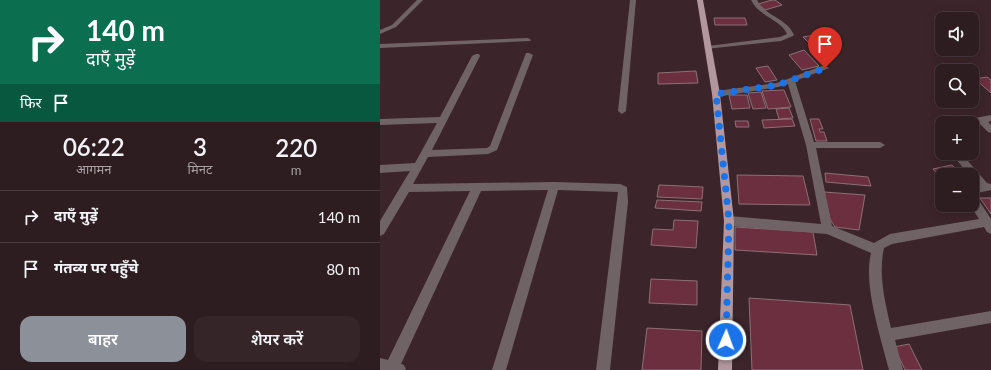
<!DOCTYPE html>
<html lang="hi">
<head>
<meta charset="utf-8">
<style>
	body { margin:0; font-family:Lato,"Noto Sans Devanagari",sans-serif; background:#352529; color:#f1f3f6; height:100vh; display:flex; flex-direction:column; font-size:15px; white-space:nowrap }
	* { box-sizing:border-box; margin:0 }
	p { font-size:13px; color:#a7a1a5 }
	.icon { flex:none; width:22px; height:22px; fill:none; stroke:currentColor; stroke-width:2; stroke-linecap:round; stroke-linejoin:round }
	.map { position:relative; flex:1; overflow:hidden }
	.drawer { display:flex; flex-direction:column; background:#2d1c20; width:380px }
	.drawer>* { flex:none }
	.guide { background:#0b6e4f; color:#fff; overflow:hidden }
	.controls { position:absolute; left:555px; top:12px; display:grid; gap:8px }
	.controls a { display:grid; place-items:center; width:44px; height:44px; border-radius:8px; background:#2d1c20; box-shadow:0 2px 10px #0003,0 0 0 1px #483a3e; font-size:20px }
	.pin { position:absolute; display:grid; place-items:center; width:34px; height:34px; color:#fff; margin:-41px -17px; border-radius:50% 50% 50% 0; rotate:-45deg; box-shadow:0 0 4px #0007 }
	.pin .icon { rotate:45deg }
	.me { position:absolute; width:44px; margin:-22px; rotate:2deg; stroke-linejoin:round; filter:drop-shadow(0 0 3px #0008) }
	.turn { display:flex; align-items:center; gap:14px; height:84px; padding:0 20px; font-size:18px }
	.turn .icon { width:52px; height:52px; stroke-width:2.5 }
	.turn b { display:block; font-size:28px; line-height:34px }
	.then { display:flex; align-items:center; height:38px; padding:0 20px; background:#0003; gap:8px; font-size:15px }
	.eta { display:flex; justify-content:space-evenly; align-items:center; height:68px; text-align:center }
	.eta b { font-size:24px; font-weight:600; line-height:28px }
	.primary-button { display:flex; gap:8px; margin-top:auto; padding:8px 20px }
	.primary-button a { flex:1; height:46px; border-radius:12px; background:#8c9099; color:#fff; font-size:16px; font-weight:600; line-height:46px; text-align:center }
	.primary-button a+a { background:#352529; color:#f1f3f6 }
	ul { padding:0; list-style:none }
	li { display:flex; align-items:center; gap:12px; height:52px; padding:0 20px; border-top:1px solid #483a3e }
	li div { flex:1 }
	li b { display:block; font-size:15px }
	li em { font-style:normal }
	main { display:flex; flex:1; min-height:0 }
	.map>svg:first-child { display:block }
</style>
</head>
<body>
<main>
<section class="drawer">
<div class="guide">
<div class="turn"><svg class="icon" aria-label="right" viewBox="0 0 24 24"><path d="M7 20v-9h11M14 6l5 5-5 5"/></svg><div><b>140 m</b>दाएँ मुड़ें</div></div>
<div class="then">फिर<svg class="icon" aria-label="arrive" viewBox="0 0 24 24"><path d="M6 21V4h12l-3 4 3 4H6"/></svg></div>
</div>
<div class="eta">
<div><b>06:22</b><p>आगमन</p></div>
<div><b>3</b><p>मिनट</p></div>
<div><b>220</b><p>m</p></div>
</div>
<ul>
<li><svg class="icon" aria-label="right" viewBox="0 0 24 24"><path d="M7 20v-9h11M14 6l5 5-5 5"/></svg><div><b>दाएँ मुड़ें</b></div><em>140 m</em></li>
<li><svg class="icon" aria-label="arrive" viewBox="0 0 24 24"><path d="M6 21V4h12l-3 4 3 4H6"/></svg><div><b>गंतव्य पर पहुँचे</b></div><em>80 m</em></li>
</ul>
<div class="primary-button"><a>बाहर</a><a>शेयर करें</a></div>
</section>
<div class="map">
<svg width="611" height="370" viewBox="0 0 611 370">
	<rect width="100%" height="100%" fill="#3c252a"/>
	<!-- building -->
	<g fill="#6b2f40" stroke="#8c7076">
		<path d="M392,0h3l7,5 -17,5 -7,-6z"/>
		<path d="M334,18h31l2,7h-32z"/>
		<path d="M441,34l9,8 -18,4 -9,-9z"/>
		<path d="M424,50l15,16 -17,4 -13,-15z"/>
		<path d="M388,66l9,14 -12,2 -9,-14z"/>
		<path d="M316,71l2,12 -40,1v-11z"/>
		<path d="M607,77l4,3v13l-16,-14z"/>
		<path d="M404,90l7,17 -23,2 -6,-18z"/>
		<path d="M381,92l5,16 -13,1 -5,-16z"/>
		<path d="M349,95h18l3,13 -18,1z"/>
		<path d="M409,108l4,10 -14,1 -3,-10z"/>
		<path d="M412,119l3,7 -31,2 -2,-8z"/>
		<path d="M430,119h9l4,10h-4l1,3h4l3,9h-11z"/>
		<path d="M355,121h13l1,6h-13z"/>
		<path d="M572,165l8,10h-18v3h-1l-8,-9z"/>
		<path d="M445,173l43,4 3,9 -45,-4z"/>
		<path d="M357,175l66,1 7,29 -71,-1z"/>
		<path d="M279,185l44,2 -1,12 -45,-2z"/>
		<path d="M444,192l41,3 -6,35 -24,-3 -5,-8z"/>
		<path d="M600,198h11v16z"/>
		<path d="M277,200l45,2 -1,9 -46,-3z"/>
		<path d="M294,220l24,1 -2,27 -45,-3 2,-16 20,1z"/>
		<path d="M355,227l78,5 4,23 -82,-5z"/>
		<path d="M271,279l46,2v24l-48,-2z"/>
		<path d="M369,298l101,7 13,65h-111z"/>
		<path d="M267,328l55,3 -1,39h-59z"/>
		<path d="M529,344l13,26h-17l-11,-23z"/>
	</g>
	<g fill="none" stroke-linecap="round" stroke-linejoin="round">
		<!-- minor -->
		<g fill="#706366" fill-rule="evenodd">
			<path d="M37,0h6l-27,27 -16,7v-4l12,-5z"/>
			<path d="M250,0h6l-10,111 -4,3 -4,-3z"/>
			<path d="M371,0h6c8,16 30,18 37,35l-1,1 -12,5 -75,8 -2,-1 4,-2 72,-9 7,-3c-6,-15 -28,-17 -36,-34z"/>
			<path d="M148,38l3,2 -1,1 -150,7v-4z"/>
			<path d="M146,53h3l4,2 -36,95 -9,4 -60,3 -15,27 141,-2 66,2 7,3 1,15 -18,168h-14l22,-178 -60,-2 -52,180h-14l56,-180 -67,1 -80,173 3,1 2,5h-26v-12l8,2 82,-169 -61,1 -25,42 -4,2v-15l30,-50 -30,2v-8l35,-2 22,-40 -57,2v-6l60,-2 32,-61 4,-2h3l1,2 -48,94 55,-2 3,-2z"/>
			<path d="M442,66h3l4,2 -34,13 19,61h66l5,3 -5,3h-64l16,78 42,17 16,-9 89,-15 -9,-14h2v-10l4,1 15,23v15l-4,-2 -3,-5 -92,17 -8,4c-6,26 1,54 7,80l100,-17v12l-96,17 8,30h-14c-8,-32 -26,-85 -18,-117l-44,-19 -98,-8 -4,-2 -1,-3 1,-3 4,-2 92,8 -15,-79 -18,-61 -10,3 -62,10 -4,-3 4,-3 61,-8z"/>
			<path d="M611,115v6l-3,1 3,3v8l-3,-1 -9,-9 -7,2v-2h-12l4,-3z"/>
			<path d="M562,124v15l-3,-1 -5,-8z"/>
			<path d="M571,153h10l26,30 4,1v6l-19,4v-8l5,-1 -5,-6v-4h-3z"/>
		</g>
		<!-- major -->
		<path fill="#b2989e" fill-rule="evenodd" d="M317,0h6l17,94 14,127 -2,149h-14l6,-149 -12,-127z"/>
	</g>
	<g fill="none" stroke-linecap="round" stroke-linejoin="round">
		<!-- route -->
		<path stroke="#1a73e8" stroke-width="7" stroke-dasharray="0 12.6" d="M346,340l3,-119 -13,-127 62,-9 47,-17"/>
	</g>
</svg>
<div class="controls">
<a><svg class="icon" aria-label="sound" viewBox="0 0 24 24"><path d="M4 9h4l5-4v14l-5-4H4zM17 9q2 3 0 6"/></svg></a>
<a><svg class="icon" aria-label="search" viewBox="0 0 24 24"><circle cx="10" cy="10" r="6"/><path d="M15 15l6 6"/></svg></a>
<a>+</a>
<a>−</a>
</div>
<div class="pin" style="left:445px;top:68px;background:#d93025"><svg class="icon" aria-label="arrive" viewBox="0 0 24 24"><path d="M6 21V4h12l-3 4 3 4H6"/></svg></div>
<svg class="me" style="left:346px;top:340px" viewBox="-20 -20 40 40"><circle r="17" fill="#1a73e8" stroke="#fff" stroke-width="3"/><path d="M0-11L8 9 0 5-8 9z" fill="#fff"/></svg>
</div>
</main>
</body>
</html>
